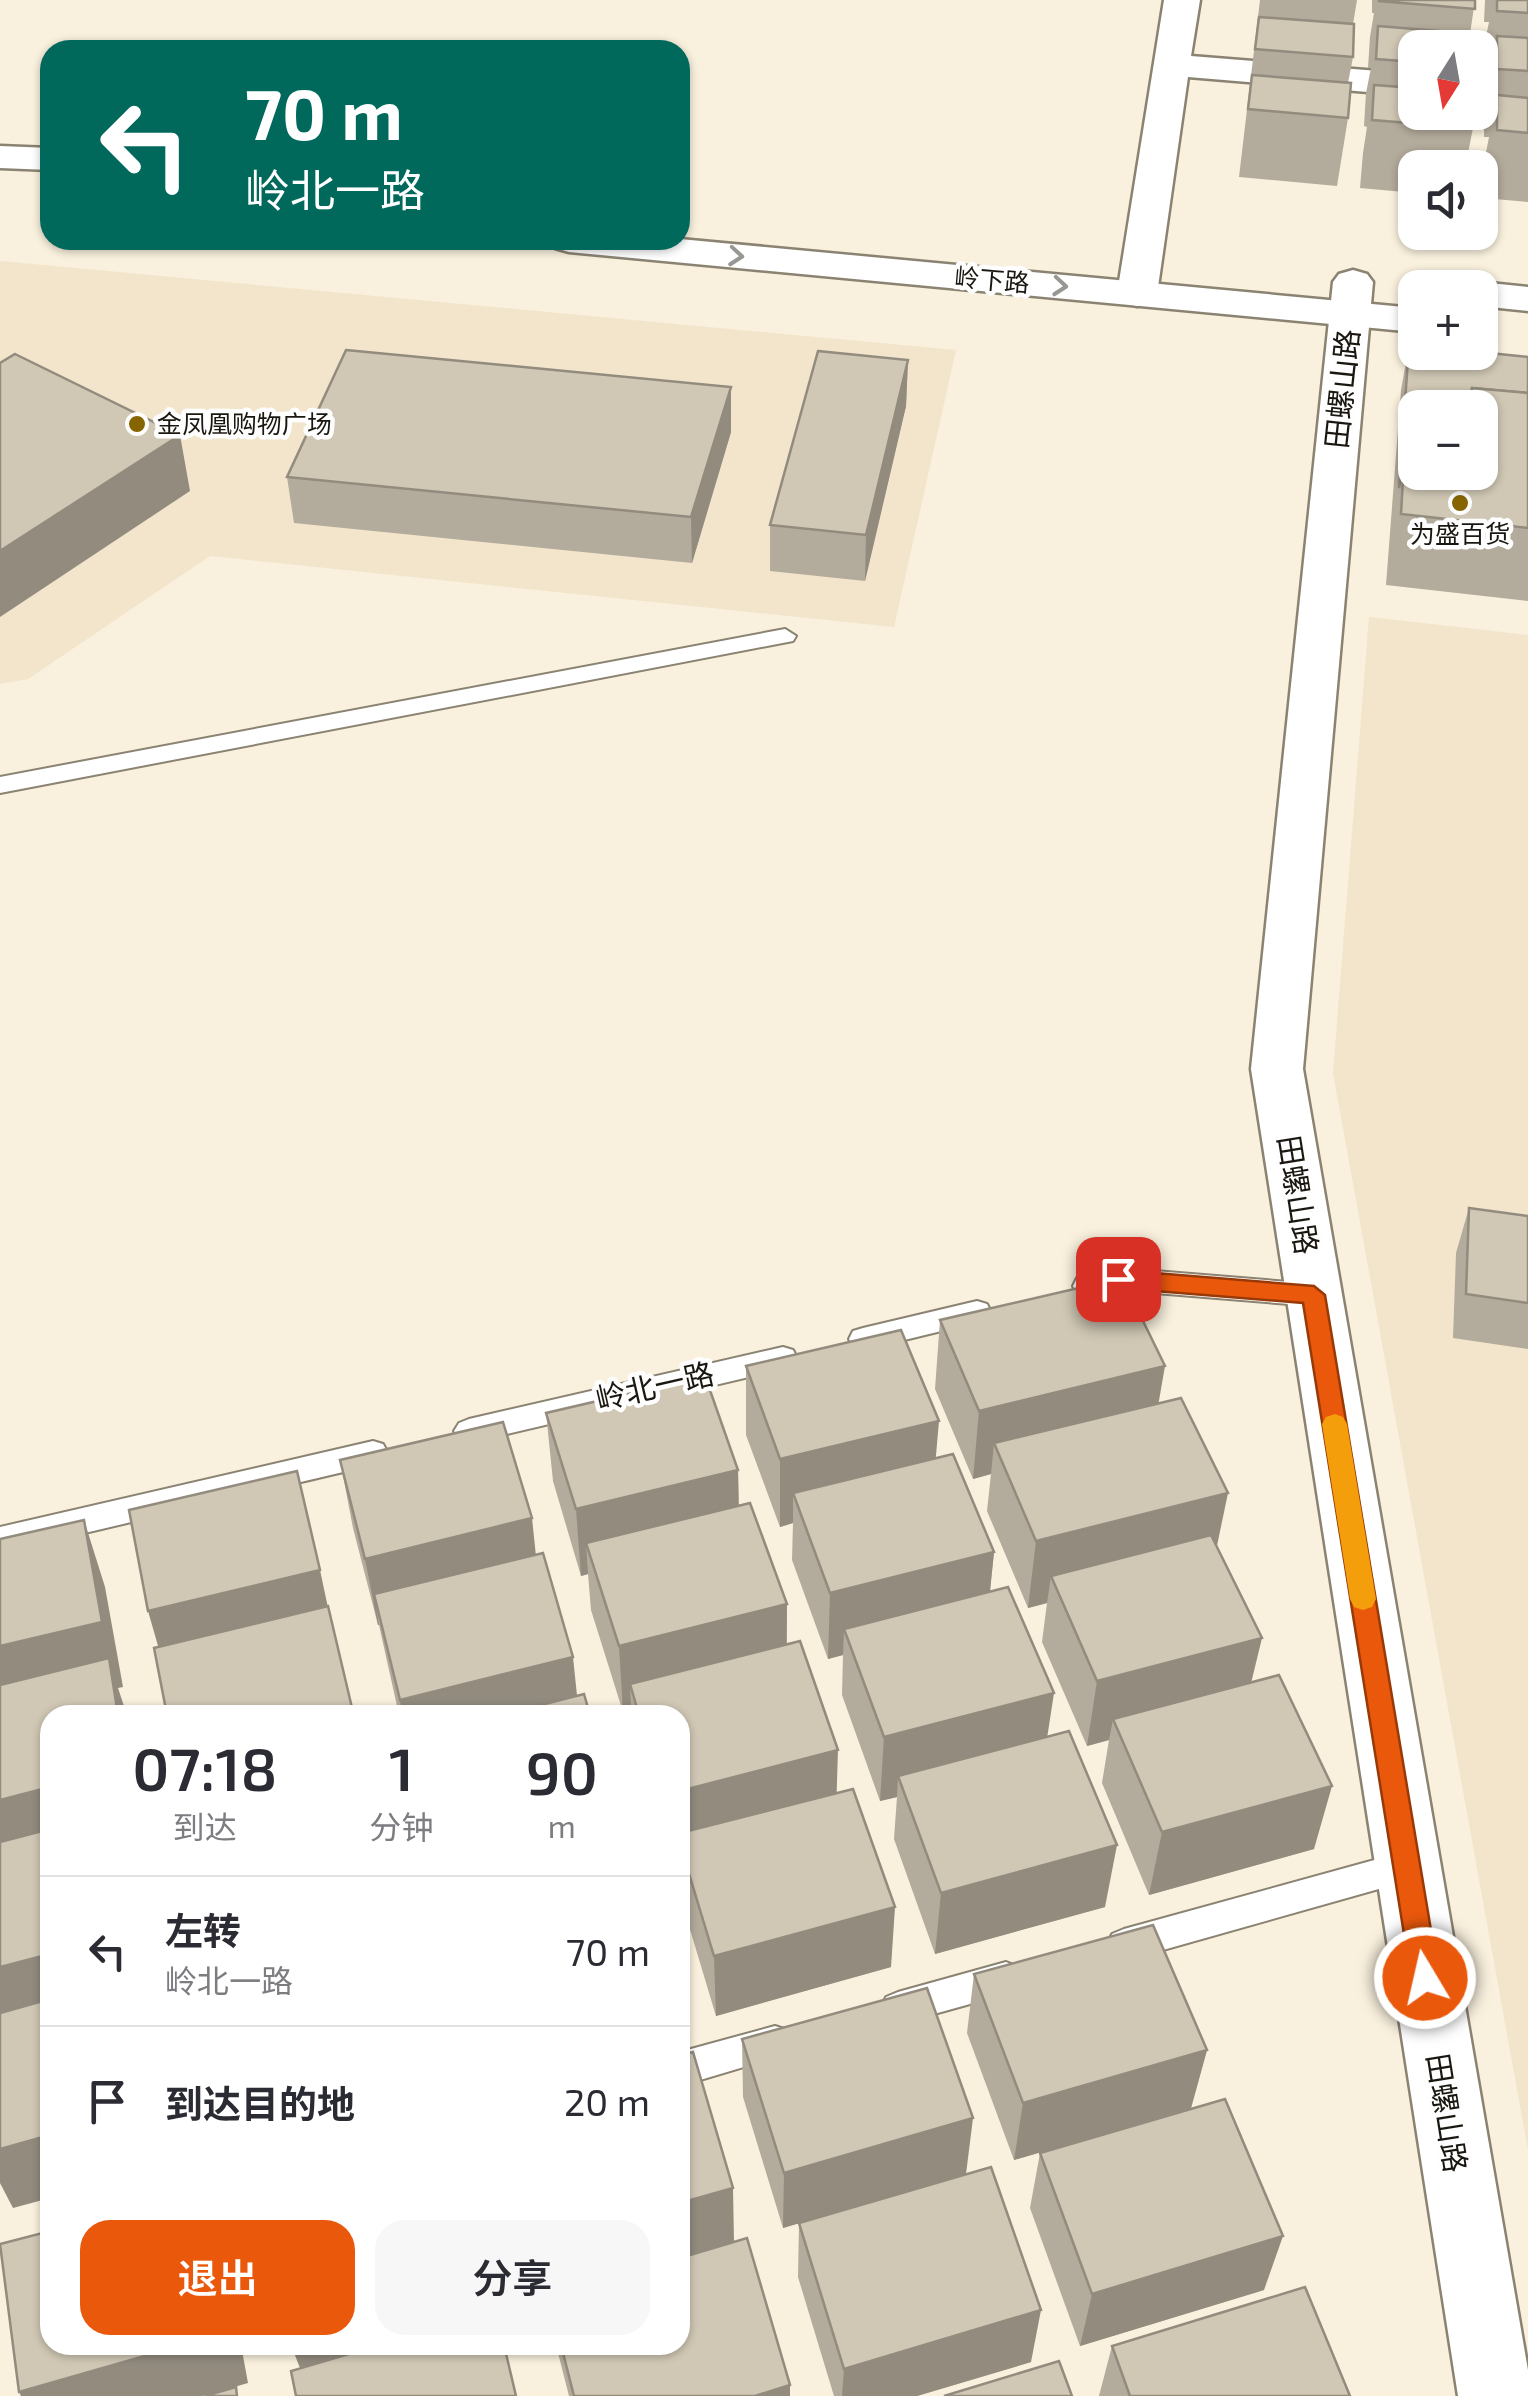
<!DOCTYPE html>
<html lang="zh">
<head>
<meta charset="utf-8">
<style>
	body { margin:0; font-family:"Exo 2","Noto Sans SC",sans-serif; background:#f7f7f7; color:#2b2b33; height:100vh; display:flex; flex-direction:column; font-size:38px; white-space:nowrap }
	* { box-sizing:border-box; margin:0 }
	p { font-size:32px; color:#7c7c81 }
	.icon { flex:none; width:55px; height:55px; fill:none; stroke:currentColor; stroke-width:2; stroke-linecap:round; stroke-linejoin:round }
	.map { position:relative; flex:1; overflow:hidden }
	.details { position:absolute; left:40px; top:1705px; width:650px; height:650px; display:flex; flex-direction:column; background:#fff; border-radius:30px; box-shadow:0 2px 8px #0004 }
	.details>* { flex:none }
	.hud { position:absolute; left:40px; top:40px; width:650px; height:210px; border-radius:30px; box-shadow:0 2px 8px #0004; background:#00695c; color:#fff; overflow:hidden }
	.needle { width:65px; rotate:191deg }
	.controls { position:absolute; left:1398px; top:30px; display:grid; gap:20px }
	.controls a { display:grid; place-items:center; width:100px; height:100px; border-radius:20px; background:#fff; box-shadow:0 2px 8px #0004; font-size:50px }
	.pin { position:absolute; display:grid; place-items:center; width:85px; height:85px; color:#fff; margin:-42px; border-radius:20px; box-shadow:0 5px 15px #0006 }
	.me { position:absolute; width:110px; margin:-55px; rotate:351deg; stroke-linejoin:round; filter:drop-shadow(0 0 8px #0008) }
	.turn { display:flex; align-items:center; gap:35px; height:210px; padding:0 40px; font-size:45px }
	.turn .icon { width:130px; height:130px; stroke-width:2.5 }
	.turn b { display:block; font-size:70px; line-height:85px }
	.eta { display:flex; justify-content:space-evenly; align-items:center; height:170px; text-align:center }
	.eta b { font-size:60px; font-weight:600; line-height:70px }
	.action { display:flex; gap:20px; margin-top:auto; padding:20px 40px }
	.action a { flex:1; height:115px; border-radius:30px; background:#ea580c; color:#fff; font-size:40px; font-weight:600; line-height:115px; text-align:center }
	.action a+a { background:#f7f7f7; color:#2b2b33 }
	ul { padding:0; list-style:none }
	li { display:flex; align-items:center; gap:30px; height:150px; padding:0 40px; border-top:2px solid #e1e1e2 }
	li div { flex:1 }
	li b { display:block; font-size:38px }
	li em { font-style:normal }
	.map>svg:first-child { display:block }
</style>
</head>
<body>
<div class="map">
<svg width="1528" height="2396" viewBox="0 0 1528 2396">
	<rect width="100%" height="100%" fill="#f9f0dd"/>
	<!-- built -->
	<g fill="#f2e5cb">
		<path d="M0,261l956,89 -62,277 -684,-71 -182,123 -28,5z"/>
		<path d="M1369,617l159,18v1515l-195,-1077z"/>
	</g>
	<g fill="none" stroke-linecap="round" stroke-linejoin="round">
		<!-- service casing -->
		<g stroke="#8b8372" stroke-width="4">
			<g id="service">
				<path d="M785,629l11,7 -3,5 -793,152v-16z"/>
				<path d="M1118,1268l196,16 10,3 4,8 -4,8 -10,3 -196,-16 -31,7 -10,-3 -4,-8 4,-8z"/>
				<path d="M977,1301l10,3 4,8 -4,8 -124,30 -10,-3 -4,-8 4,-8 10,-3z"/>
				<path d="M783,1347l10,3 4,8 -4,8 -10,3 -314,74 -10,-4 -5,-8 5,-8 10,-4z"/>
				<path d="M373,1441l10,3 5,9 -5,9 -10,3 -373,88v-26z"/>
				<path d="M1407,1851l12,4 5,11 -5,11 -12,4 -283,80 -12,-5 -5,-11 5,-11 12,-5z"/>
				<path d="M1006,1962l12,5 5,11 -5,11 -12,5 -108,30 -12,-5 -5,-11 5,-11 12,-5z"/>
				<path d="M775,2026l12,4 5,12 -5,12 -107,32v-34z"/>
			</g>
		</g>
		<!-- minor casing -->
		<g stroke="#8b8372" stroke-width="5">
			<g id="minor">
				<path d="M1164,0h36l-9,56 224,18v22l-227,-19 -31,217 -6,8 -14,4 -14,-4 -6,-8z"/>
				<path d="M1480,79l48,4v22l-48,-4z"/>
				<path d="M1353,270l14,4 6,8 -70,787 225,1301v26h-70l-207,-1327 82,-787 6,-8z"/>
			</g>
		</g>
		<!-- tertiary casing -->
		<g stroke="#8b8372" stroke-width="5">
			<g id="tertiary">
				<path d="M0,146l50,2v22l-50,-2z"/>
				<path d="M680,239l735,69v24l-846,-80 -14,-4 -6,-8z"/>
				<path d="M1480,282l48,5v24l-48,-5v-18h-15z"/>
			</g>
		</g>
		<!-- service -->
		<use href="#service" fill="#fff" fill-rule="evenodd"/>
		<!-- minor -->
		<use href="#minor" fill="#fff" fill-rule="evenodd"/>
		<!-- tertiary -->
		<use href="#tertiary" fill="#fff" fill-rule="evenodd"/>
	</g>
	<!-- wall -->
	<g fill="#b3ab9b" fill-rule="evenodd">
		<path d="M1260,0h97l-4,24v33l-5,26v35l-11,68 -98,-9z"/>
		<path d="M1372,0h103l-5,34 -55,14v64l58,16 -8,40h-50v25l-55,-5 3,-35 4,-26 -3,-1 2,-33 5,-25h-3l2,-31 4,-24h-2z"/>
		<path d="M1485,0h43v202l-45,-4 1,-35 5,-26h-5v-34l5,-25h-5v-32l5,-24h-5z"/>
		<path d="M1409,345l119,12v244l-142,-16 15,-195zM1415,408h65v64h-65z"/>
		<path d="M908,360l-2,46 -41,175 -95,-10v-46z"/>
		<path d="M731,432l-39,131 -398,-40 -7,-46z"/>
		<path d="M1469,1208l59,8v133l-75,-11 3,-85z"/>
		<path d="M940,1320l219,84 58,142 34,137 63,166 -165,46 -47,-112 7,-43 -22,6 -45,-104 5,-39 -19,5 -41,-97 4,-37 -18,5 -38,-90z"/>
		<path d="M746,1366l190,92 58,94 -4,40 57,145 58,170 -170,47 -41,-115 3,-42 -17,4 -38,-106 1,-40 -15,4 -36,-99 1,-37 -13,4 -34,-92z"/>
		<path d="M546,1413l192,57 1,36 48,98v40l50,149 54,174 -175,49 -36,-120v-181h-48l-1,-5 -8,2 -32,-102 -3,-36 -7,2 -28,-95z"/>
		<path d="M340,1460l196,95 41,141 13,19h-191l-20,-90h-1l-25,-97z"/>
		<path d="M974,1974l233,76 -16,58 -177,52 -47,-127z"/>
		<path d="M742,2039l224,135 65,188 -114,34h-83l-36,-119 1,-54 -16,5 -40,-131z"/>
		<path d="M1040,2153l224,137 -184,56 -50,-138z"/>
		<path d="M734,2242l56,154h-221l-13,-51h124z"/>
		<path d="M1112,2346l238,50h-251z"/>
	</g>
	<!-- shaded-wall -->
	<g fill="#928b7e">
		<path d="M908,360l-2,46 -41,175 1,-46z"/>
		<path d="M731,387v45l-39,131 -1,-46z"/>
		<path d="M180,435l10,56 -190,126v-66z"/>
		<path d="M1165,1366l-12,69 -159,8 -3,31 -18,5 6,-68z"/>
		<path d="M939,1421l-6,68 -140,4v30l-13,4v-68z"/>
		<path d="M738,1470l1,67 -153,6 2,31 -7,2 -5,-67z"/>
		<path d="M1228,1493l-14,67 -163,16 -4,27 -19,5 8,-67z"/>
		<path d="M532,1518l7,67 -165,9 5,31h-1l-13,-66z"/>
		<path d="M84,1520l21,67 18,100 -5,1 9,27 -127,2v-71z"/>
		<path d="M994,1552l-7,67 -143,10 -1,26 -15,4 2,-66z"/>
		<path d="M320,1570l14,66 -167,41 -19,-66z"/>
		<path d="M787,1604l-1,66 -156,14 1,26 -8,2 -4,-66z"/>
		<path d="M1262,1638l-16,66 -133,15 -4,21 -22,6 10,-65z"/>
		<path d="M573,1657l6,58h-177l-2,-15z"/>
		<path d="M1054,1693l-10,65 -146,18 -1,21 -17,4 4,-64z"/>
		<path d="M838,1750l-2,63 -156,31v-53z"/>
		<path d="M1332,1786l-18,63 -165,46 13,-63z"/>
		<path d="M50,1787v69l-50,13v-69z"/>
		<path d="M1117,1845l-12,62 -170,47 6,-61z"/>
		<path d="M895,1907l-4,60 -175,49 -2,-60z"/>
		<path d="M50,1954v66l-50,14v-67z"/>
		<path d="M1207,2050l-16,58 -177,52 9,-57z"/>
		<path d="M973,2118l-7,56 -183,54 1,-55z"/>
		<path d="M50,2135v63l-37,10 -13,-25v-34z"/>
		<path d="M733,2188l1,55 -54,15v-55z"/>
		<path d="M1283,2236l-19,54 -184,56 12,-52z"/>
		<path d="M1041,2310l-10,52 -114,34h-75l2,-27z"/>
		<path d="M183,2345h58l7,38 -45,13h-182l-2,-4z"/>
		<path d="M291,2345h89l-80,23z"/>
		<path d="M790,2385v11h-35z"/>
	</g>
	<!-- building -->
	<g fill="#d0c7b4" stroke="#928b7e" stroke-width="2.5">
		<path d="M1379,0h96v9l-96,-8z"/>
		<path d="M1497,0h31v13l-31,-2z"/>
		<path d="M1259,17l95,7 -1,33 -98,-8z"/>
		<path d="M1378,26l96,8v14h-59v14l-39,-3z"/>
		<path d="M1497,36l31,2v33l-31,-2z"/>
		<path d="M1252,75l99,8 -3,35 -100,-9z"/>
		<path d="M1374,85l41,3v24h58v16l-101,-8z"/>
		<path d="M1497,95l31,3v35l-31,-3z"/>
		<path d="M1409,345h6v7h65l48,5v36l-56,-5 -4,20h-53v56l-11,-2 -5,26z"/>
		<path d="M346,350l385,37 -40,130 -404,-40z"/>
		<path d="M818,351l90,9 -42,175 -96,-10z"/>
		<path d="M15,354l165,81 -180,116v-188z"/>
		<path d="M1472,388l56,5v135l-127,-14 3,-52 11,2v8h65v-2l13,2 1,-25 -14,-1v-38h-9z"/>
		<path d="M1469,1208l59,8v87l-62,-9z"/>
		<path d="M1122,1278l43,88 -186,45 -39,-91z"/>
		<path d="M901,1330l38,91 -159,38 -34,-93z"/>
		<path d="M705,1376l33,94 -162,39 -30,-96z"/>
		<path d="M1181,1398l47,95 -192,48 -42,-98z"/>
		<path d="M503,1422l29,96 -167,41 -25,-99z"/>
		<path d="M953,1454l41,98 -164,41 -37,-100z"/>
		<path d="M297,1471l23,99 -172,41 -19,-101z"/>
		<path d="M750,1503l37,101 -168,42 -33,-103z"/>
		<path d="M84,1520l18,102 -102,24v-107z"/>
		<path d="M1211,1535l51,103 -165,43 -46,-105z"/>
		<path d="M543,1553l30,104 -173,43 -26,-106z"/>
		<path d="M1008,1587l46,106 -170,44 -40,-108z"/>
		<path d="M328,1606l25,106 -11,3h-175l-13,-67z"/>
		<path d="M800,1641l38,109 -158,41v-76h-41l-9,-31z"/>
		<path d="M109,1658l9,57h-68v72l-50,13v-115z"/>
		<path d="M1279,1675l53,111 -170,46 -49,-113z"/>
		<path d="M584,1694l6,21h-88z"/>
		<path d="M1069,1731l48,114 -176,48 -43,-117z"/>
		<path d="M853,1789l42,118 -181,49 -34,-112v-11z"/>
		<path d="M50,1829v125l-50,13v-125z"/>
		<path d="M1153,1925l54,125 -184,53 -49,-129z"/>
		<path d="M927,1988l46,130 -189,55 -42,-134z"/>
		<path d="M50,1999v136l-50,14v-136z"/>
		<path d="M693,2052l40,136 -53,15v-148z"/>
		<path d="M1225,2099l58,137 -191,58 -52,-141z"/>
		<path d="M991,2167l50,143 -197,59 -45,-146z"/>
		<path d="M50,2231v114h133l-164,47 -19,-148z"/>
		<path d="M747,2238l43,147 -35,11h-181l-13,-51h119v-87z"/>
		<path d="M1305,2287l45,109h-220l-18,-50z"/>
		<path d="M379,2345h125l12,51h-220l-5,-25z"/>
		<path d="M1059,2361l13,35h-128z"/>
		<path d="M236,2387l1,9h-32z"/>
	</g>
	<!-- one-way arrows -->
	<defs><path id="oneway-chevron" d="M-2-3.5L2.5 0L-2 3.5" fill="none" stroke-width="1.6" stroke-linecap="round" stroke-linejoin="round" transform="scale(2.5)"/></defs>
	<g stroke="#989793">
		<use href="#oneway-chevron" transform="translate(736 256) rotate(5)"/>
		<use href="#oneway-chevron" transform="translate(1060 286) rotate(5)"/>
	</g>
	<!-- route -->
	<path fill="#ea580c" stroke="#983908" stroke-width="2.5" d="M1118,1270l196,16 11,9 114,683 -4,10 -10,3 -10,-3 -4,-10 -108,-675 -185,-15 -11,-9z"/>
	<!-- slow -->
	<path fill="#f59e0b" d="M1335,1414l8,3 4,7 29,175 -4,8 -9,3 -9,-3 -4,-8 -28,-175 4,-7z"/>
	<!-- markers -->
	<g fill="#866400" stroke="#fefefe" stroke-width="4">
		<circle cx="137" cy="424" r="10"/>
		<circle cx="1460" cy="503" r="10"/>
	</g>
	<g text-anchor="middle" stroke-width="9" stroke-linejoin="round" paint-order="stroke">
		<!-- far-street labels -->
		<g font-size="25" fill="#1a1710" stroke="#fefefe">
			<text transform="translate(992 280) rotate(5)" y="9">岭下路</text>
		</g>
		<!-- far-poi labels -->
		<g font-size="25" fill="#1a1710" stroke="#fefefe" text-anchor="start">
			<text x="157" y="433">金凤凰购物广场</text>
			<text x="1460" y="543" text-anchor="middle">为盛百货</text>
		</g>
		<!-- street labels -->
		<g font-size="30" fill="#1a1710" stroke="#fefefe">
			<text transform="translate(1343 389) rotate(-84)" y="10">田螺山路</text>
			<text transform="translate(1297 1195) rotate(81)" y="10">田螺山路</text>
			<text transform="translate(655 1387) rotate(-13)" y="10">岭北一路</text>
			<text transform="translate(1446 2113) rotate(81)" y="10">田螺山路</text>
		</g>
	</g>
</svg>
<div class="controls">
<a><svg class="needle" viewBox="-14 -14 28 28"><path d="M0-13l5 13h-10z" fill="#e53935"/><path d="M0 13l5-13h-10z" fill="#7c7c81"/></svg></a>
<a><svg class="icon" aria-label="sound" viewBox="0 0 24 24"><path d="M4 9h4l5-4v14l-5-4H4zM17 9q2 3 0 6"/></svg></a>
<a>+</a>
<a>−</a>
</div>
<div class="pin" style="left:1118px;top:1279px;background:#d93025"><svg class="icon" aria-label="arrive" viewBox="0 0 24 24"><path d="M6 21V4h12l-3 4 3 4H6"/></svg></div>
<svg class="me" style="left:1425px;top:1978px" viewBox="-20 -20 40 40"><circle r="17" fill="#ea580c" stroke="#fff" stroke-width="3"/><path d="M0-11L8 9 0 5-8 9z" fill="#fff"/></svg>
<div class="hud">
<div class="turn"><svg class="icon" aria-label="left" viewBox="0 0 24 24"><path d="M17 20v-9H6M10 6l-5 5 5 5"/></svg><div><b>70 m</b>岭北一路</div></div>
</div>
<section class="details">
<div class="eta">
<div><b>07:18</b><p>到达</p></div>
<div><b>1</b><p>分钟</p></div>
<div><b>90</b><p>m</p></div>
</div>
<ul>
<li><svg class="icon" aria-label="left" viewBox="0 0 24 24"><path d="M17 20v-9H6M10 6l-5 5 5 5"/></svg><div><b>左转</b><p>岭北一路</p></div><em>70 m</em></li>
<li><svg class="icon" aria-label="arrive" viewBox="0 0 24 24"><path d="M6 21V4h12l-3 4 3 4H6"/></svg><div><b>到达目的地</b></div><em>20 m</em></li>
</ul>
<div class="action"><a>退出</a><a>分享</a></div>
</section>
</div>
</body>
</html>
